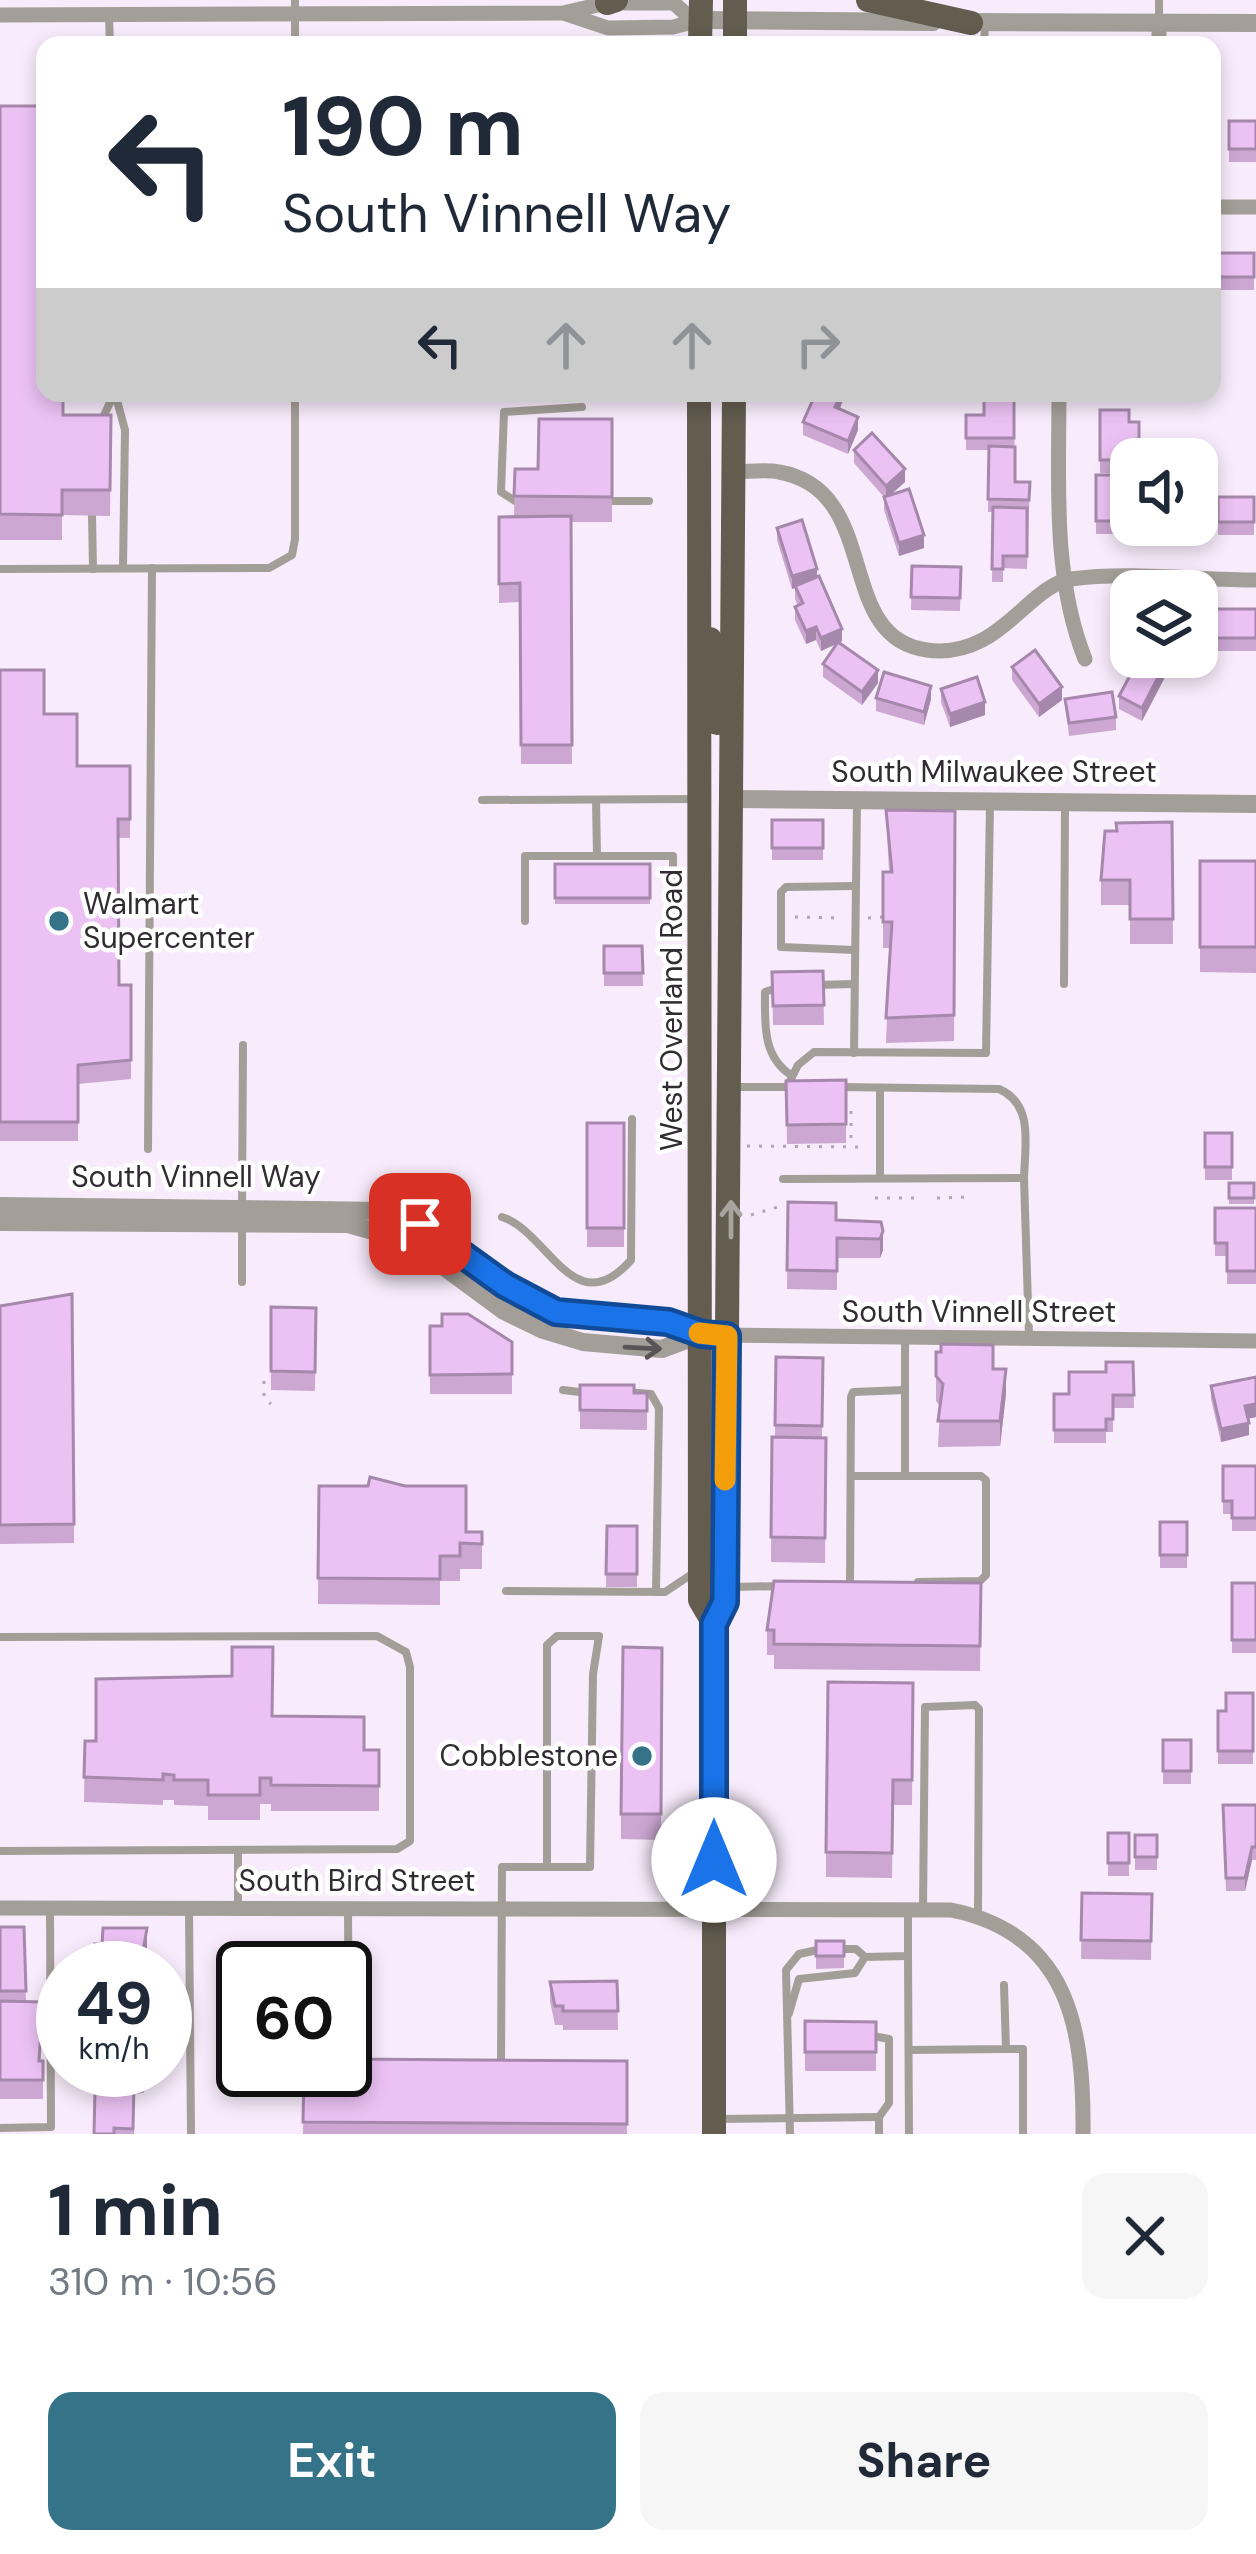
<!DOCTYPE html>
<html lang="en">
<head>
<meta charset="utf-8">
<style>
	body { margin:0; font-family:"DM Sans",sans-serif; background:#f6f6f7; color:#1f2937; height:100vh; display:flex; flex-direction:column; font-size:45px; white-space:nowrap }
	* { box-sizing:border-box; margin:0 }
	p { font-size:39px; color:#747a83 }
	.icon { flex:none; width:66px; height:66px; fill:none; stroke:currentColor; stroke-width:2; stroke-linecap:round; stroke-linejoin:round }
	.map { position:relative; height:2134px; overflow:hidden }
	.side { display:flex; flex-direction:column; background:#fff; flex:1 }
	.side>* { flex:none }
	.guide { position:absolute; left:36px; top:36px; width:1185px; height:366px; border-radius:24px; box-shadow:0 6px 18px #0003; background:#fff; color:#1f2937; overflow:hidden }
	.controls { position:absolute; left:1110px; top:438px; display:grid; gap:24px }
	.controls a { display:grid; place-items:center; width:108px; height:108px; border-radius:24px; background:#fff; box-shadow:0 6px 18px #0003; font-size:60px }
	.speed { position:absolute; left:36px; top:1941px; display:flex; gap:24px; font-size:60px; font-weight:700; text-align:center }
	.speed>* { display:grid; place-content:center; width:156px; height:156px; border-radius:50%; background:#fff; box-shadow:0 6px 18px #0003; line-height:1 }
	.speed small { font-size:30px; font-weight:400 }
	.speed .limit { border:6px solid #111; border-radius:18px; background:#fff; color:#111 }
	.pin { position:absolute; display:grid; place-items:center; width:102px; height:102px; color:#fff; margin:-51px; border-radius:24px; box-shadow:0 6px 18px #0006 }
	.me { position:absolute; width:132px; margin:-66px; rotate:0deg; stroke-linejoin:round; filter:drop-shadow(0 0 9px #0008) }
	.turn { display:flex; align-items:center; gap:42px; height:252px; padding:0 48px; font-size:54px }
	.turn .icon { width:156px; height:156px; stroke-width:2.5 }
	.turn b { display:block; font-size:84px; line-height:102px }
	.lanes { display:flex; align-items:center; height:114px; padding:0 48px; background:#0003; justify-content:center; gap:60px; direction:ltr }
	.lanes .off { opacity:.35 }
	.round { display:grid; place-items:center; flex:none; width:126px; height:126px; border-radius:24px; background:#f6f6f7 }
	.overview { display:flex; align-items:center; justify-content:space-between; height:204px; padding:0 48px }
	h1 { font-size:72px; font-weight:700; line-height:90px }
	.action { display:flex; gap:24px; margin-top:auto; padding:24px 48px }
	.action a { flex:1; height:138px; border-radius:24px; background:#357389; color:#fff; font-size:48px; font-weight:700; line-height:138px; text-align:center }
	.action a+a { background:#f6f6f7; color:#1f2937 }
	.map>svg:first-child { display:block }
</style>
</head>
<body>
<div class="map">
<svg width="1256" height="2134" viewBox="0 0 1256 2134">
	<rect width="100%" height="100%" fill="#f8ebfb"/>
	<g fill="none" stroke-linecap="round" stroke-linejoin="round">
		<!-- path -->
		<g stroke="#b0a6b3" stroke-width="3" stroke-dasharray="3 9" stroke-linecap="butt">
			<path d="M795,917l44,1"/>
			<path d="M868,918l14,-1"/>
			<path d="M851,1111v34"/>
			<path d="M747,1146l117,1"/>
			<path d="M875,1198h40"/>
			<path d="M937,1198l33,-1"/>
			<path d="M751,1215l30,-9"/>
			<path d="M264,1381v17l7,6"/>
		</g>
		<!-- service -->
		<g stroke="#a39e97" stroke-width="8">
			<path d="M295,0v45"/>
			<path d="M109,17l1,28"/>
			<path d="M1159,21v-21"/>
			<path d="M984,45l1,-22"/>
			<path d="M115,393l10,37 -2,138"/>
			<path d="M100,424l14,-30"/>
			<path d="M515,501l-14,-9 3,-80 78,-5"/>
			<path d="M612,501h37"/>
			<path d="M92,515l1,54"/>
			<path d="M0,569l269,-1 23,-13 3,-16v-146"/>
			<path d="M482,800l213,-1"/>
			<path d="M596,800l1,56"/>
			<path d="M525,921v-65h148v63"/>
			<path d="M855,950l-74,-3v-55l5,-5 70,-1"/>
			<path d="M1064,984l1,-178"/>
			<path d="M815,985l39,-1"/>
			<path d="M782,986l-17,6c0,31 -3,64 26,83"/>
			<path d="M854,1053l3,-251"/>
			<path d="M732,1087h55"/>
			<path d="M787,1087l11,-22 16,-13 172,1 4,-250"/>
			<path d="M838,1087l161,2c35,15 26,56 25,89"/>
			<path d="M880,1088v90"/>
			<path d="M148,1149l4,-581"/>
			<path d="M783,1179l241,-1 5,159"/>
			<path d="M242,1209l1,-164"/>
			<path d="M502,1217c46,14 72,108 129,43l1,-141"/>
			<path d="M242,1224v58"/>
			<path d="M905,1339v137h76l5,4v95l-6,6 -62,1"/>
			<path d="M563,1390l24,3"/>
			<path d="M626,1392l25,2 8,14 -3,184"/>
			<path d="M851,1476h54"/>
			<path d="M850,1584l1,-187 2,-5 52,-2"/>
			<path d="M732,1587l51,-1"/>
			<path d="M506,1591l159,1 30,-20"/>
			<path d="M0,1637l377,-1 29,16 4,15v174l-13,8 -397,2"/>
			<path d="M238,1850v57"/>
			<path d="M348,1909l1,153"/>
			<path d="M923,1909l2,-202 50,-2 4,4 -1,206"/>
			<path d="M189,1910l2,224"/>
			<path d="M837,1949h19l9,8 43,-1v-47"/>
			<path d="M908,1956l1,178"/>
			<path d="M789,2013l10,-34 56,-6 10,-16"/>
			<path d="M868,2035l21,4v64l-10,14v17"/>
			<path d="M1006,2049h17v85"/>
			<path d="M909,2050l97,-1 -2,-64"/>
			<path d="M501,2069l1,-202h88l3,-193 6,-38h-42l-10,9v220"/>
			<path d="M716,2119l163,-2"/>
			<path d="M0,2128l51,-1 -1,-217"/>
			<path d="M790,2134l-4,-164 13,-16 23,-5"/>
		</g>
		<!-- minor -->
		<g stroke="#a39e97" stroke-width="15">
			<path d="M566,14l42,14 65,-1 27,-7"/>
			<path d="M0,15l563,-2 44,-10h67l17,16"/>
			<path d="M1159,23v22"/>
			<path d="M1212,207h44"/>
			<path d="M1059,393c0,88 -7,183 26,266"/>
			<path d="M733,472c15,0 32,-3 46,0 104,18 54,166 148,178 72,10 99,-63 144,-71 56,-8 128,1 185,1"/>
			<path d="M719,1335l537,6"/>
			<path d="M0,1908l951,2c120,24 133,122 132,224"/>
		</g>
		<!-- tertiary -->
		<g stroke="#a39e97" stroke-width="18">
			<path d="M701,20l232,2"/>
			<path d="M961,22l295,1"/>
			<path d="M732,799l524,5"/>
			<path d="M0,1206l386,5c62,23 106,79 169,100 48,17 99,5 147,23"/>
			<path d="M0,1222l348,2 61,17 95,70 39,19 40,12 79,7 40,-15"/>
		</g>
		<!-- primary -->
		<g stroke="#635c4f" stroke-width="24">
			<path d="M735,0v45"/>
			<path d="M868,0l103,23"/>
			<path d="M607,3l9,-3"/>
			<path d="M700,45l1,-45"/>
			<path d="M699,393l1,1207 14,24"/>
			<path d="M710,639l7,84"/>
			<path d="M714,2134v-510l11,-22 9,-1209"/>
		</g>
	</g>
	<!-- wall -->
	<g fill="#cba7d2">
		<path d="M0,106l63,309h48l-1,101 -48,-1v25h-62z"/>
		<rect x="1229" y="121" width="27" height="41"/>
		<rect x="1218" y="253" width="36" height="37"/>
		<rect x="594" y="393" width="35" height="3"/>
		<path d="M844,393l-4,16 18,21 -10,24 -45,-19v-13z"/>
		<path d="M1014,393l1,89h15l-3,87 -24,-1v14h-11l1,-70h-5l1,-62h-23v-35h18l6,-16z"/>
		<path d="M1116,393h37v6l-37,-1z"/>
		<path d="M1100,410l29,12h10v37l-12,2v12h-27z"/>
		<path d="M612,419v103h-41l1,242h-51l-1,-162 -21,1v-86h15l1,-48h23z"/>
		<path d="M854,450l51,32 -14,12 33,54 -25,8 -15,-46v-13l-30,-34z"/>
		<rect x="1096" y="475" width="23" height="59"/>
		<rect x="1218" y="497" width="36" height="38"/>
		<rect x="1139" y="525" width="52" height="16"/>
		<path d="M777,528l40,48 25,65 -2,2 38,40 -16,22 -39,-28v-13l14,-20 -16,7 -5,-11 -10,4 -11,-24v-13l3,-1 -3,-7v-11l-3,1 -15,-49z"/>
		<path d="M912,566l49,1 -1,44 -49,-1z"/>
		<rect x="1205" y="609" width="51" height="42"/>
		<path d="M1140,657h29v2h-13l9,18 -23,44 -23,-12v-13z"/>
		<path d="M1012,667l50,33 -23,17 -27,-37z"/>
		<path d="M0,670l44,44 33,52h53v72h-12l1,147h12v94l-53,5v57h-78z"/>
		<path d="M941,689l44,26 -35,12 -9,-25z"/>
		<path d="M876,698l55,1 -7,26 -48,-14z"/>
		<path d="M1065,699l51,18v13l-47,6z"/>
		<path d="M886,810l69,1 -1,230 -68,2 4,-95h-7v-76h6z"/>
		<rect x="772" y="820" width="51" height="40"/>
		<path d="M1172,822l1,122h-43v-39h-29v-25z"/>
		<path d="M1200,861h56v112l-56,-1z"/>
		<rect x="555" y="864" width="95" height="40"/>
		<path d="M604,946h38l1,40h-39z"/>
		<path d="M823,971l1,54h-51l-1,-53z"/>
		<path d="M846,1080v63l-59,1 -1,-63z"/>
		<rect x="587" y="1123" width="37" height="124"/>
		<rect x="1205" y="1133" width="27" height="47"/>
		<rect x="1229" y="1183" width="25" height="21"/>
		<path d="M788,1202l48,18 47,11v19l-3,8h-43v32l-50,-1z"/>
		<path d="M1215,1208h41v76h-29v-28h-12z"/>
		<path d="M0,1306l74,218v19l-74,1z"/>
		<path d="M271,1307l45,1 -1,83 -44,-1z"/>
		<path d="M430,1326l82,16v52h-82z"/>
		<path d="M936,1352l57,17 13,25 -6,52 -62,1 2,-41 -4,-5z"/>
		<path d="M776,1357l47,1 -1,80h4l-1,125 -54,-1 1,-125h3z"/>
		<path d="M1133,1362l1,46h-21v24h-7v11h-52v-49h15l37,-22z"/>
		<path d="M1256,1377v40l-8,2 1,16 -28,7 -10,-43v-13z"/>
		<path d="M580,1385l67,8v37l-67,-1z"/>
		<path d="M1223,1466h33v65h-24v-17h-9z"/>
		<path d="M319,1486l147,46h16v37h-22v12h-20v24l-122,-1z"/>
		<rect x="1160" y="1522" width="27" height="46"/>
		<path d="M607,1526h30v61h-31z"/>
		<path d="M981,1583l-1,88 -206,-2v-14h-7v-25z"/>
		<rect x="1232" y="1583" width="24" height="70"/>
		<path d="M662,1648l-1,192 -40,-1v-25z"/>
		<path d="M913,1683l-1,122h-19l-1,73 -66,-1v-25z"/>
		<path d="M1253,1693v71h-35v-53h8z"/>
		<path d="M272,1716l92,34h15v61h-108v-7h-11v16h-52v-14l-34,-1v-5h-11v5l-79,-3 1,-61z"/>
		<rect x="1163" y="1740" width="28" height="44"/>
		<path d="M1223,1805h33v55h-4l-7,31h-19z"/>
		<rect x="1108" y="1833" width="21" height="43"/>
		<rect x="1135" y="1835" width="22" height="35"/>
		<path d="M1082,1893l70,1 -1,66 -70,-1z"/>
		<path d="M0,1927h24l2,75 17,19 -3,40h3v38h-43z"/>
		<path d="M816,1941h28v27l-28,1z"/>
		<path d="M617,1981l1,49h-55v-5h-8l-5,-24v-19z"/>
		<path d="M805,2021l71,1v49h-71z"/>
		<path d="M351,2059l276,2v73h-324l1,-64z"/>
		<path d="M91,2070h52l1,23 -10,1v40h-40l6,-44v-3l-8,1z"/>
	</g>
	<!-- shaded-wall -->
	<g fill="#a588ab">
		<path d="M841,393h3v5l-9,22v-13z"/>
		<path d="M858,417v13l-10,24v-13z"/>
		<path d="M905,469v13l-19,17v-13z"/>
		<path d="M924,535v13l-25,8v-13z"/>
		<path d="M817,569v12l-25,8v-13z"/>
		<path d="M816,627v13l-10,4v-13z"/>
		<path d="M842,629v12l-21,10v-13z"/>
		<path d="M1165,664v13l-23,44v-13z"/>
		<path d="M878,670v13l-16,22v-13z"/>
		<path d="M931,686v13l-7,26v-13z"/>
		<path d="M1062,687v13l-23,17v-13z"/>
		<path d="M985,702v13l-35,12v-13z"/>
		<path d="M883,1231v19l-3,8v-19z"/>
		<path d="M1006,1369v25l-6,52v-25z"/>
		<path d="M1256,1404v13l-11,2v-13z"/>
		<path d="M1249,1423v12l-28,7v-13z"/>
		<path d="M1252,1847v13l-7,31v-13z"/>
		<path d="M147,1928v19l-4,21h-3z"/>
	</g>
	<!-- building -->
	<g fill="#ecc2f4" stroke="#a588ab" stroke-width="3">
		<path d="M0,106h45v287h18v22h48l-1,75h-48v25l-62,-1z"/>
		<rect x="1229" y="121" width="27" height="28"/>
		<rect x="1218" y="253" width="36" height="24"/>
		<path d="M816,393h25l-6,14 23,10 -10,24 -45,-19z"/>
		<path d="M990,393h24v45h-48v-23h18v-16h6z"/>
		<path d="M1100,410h29v12h10v26h-12v12h-27z"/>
		<path d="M539,419h73v78l-98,-1 1,-27h23z"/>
		<path d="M872,433l33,36 -19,17 -32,-36z"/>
		<path d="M989,446l26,1v35h15l-1,18 -41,-1z"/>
		<rect x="1096" y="475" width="23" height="46"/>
		<path d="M909,489l15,46 -25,8 -15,-46z"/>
		<rect x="1218" y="497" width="36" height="25"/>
		<path d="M993,507l34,1v48h-24v13h-11z"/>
		<path d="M571,516l1,229h-51l-1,-162 -21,1v-67z"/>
		<path d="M802,520l15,49 -25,7 -15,-48z"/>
		<rect x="1139" y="525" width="52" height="3"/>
		<path d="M912,566l49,1 -1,31 -49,-1z"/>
		<path d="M819,576l23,53 -21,9 -5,-11 -10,4 -11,-24 8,-4 -8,-17z"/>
		<rect x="1205" y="609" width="51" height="29"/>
		<path d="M838,642l40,28 -16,22 -39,-28z"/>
		<path d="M1035,650l27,37 -23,17 -27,-37z"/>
		<path d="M1140,657h12l13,7 -23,44 -23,-12z"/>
		<path d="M0,670h44v44h33v52h53v53h-12l1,166h12v75l-53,5v57h-78z"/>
		<path d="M884,672l47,14 -7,26 -48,-14z"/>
		<path d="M977,677l8,25 -35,12 -9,-25z"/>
		<path d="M1112,692l4,25 -47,6 -4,-24z"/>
		<path d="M886,810l69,1 -1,204 -68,3 6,-96h-9v-50h9z"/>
		<rect x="772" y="820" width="51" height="28"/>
		<path d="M1172,822l1,97h-43v-39h-29l4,-49h12l-1,-8z"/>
		<rect x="1200" y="861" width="56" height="86"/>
		<rect x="555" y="864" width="95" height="34"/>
		<path d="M604,946h38l1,27h-39z"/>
		<path d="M823,971l1,34 -51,1 -1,-34z"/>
		<path d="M846,1080v44l-59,1 -1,-44z"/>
		<rect x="587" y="1123" width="37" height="105"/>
		<rect x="1205" y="1133" width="27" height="34"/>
		<rect x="1229" y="1183" width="25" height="15"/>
		<path d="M788,1202l48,1v17l45,2 2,9 -3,8 -43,-1v33l-50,-1z"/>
		<path d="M1215,1208h41v63h-29v-28h-12z"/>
		<path d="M72,1294l2,230 -74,1v-219z"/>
		<path d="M271,1307l45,1 -1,64 -44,-1z"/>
		<path d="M442,1314h26l44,28v32l-82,1v-49h12z"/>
		<path d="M941,1344l52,1v24h13l-6,52h-62l5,-37 -7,-8v-24h5z"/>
		<path d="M776,1357l47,1 -1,68 -47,-1z"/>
		<path d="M1106,1362h27l1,33h-21v24h-7v11h-52v-36h15v-22h37z"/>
		<path d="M1256,1377v27l-11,2 4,17 -28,6 -10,-43z"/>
		<path d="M580,1385h54v8h13v18l-67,-1z"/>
		<path d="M772,1437l54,1 -1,100 -54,-1z"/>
		<path d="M1223,1466h33v52h-24v-17h-9z"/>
		<path d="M370,1477l35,9h61v46h16v12l-22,-1v13h-20v23l-122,-1 1,-92h49z"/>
		<rect x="1160" y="1522" width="27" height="33"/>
		<path d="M607,1526h30v48h-31z"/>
		<path d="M774,1581l207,2 -1,63 -206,-2v-14h-7z"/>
		<rect x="1232" y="1583" width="24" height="57"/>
		<path d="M232,1647h41l-1,69 92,1v33h15v36l-108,-1v-7h-11v17h-52v-15h-34v-5l-11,-1v6l-79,-3 1,-36h11v-62l136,-3z"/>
		<path d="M623,1647l39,1 -1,166h-40z"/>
		<path d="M828,1682l85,1 -1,97h-19l-1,73 -66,-1z"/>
		<path d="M1226,1693h27v58h-35v-40h8z"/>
		<rect x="1163" y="1740" width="28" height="31"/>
		<path d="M1223,1805h33v42h-4l-7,31h-19z"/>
		<rect x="1108" y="1833" width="21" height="30"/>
		<rect x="1135" y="1835" width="22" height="22"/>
		<path d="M1082,1893l70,1 -1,47 -70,-1z"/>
		<path d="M0,1927h24l2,64h-26z"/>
		<path d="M103,1928h44l-7,40 -46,-1 1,-23h7z"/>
		<rect x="816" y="1941" width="28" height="15"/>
		<path d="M617,1981l1,30h-55v-5h-8l-5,-24z"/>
		<path d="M0,2001l43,1 -4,59h4v19h-43z"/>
		<path d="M805,2021l71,1v30h-71z"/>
		<path d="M345,2054l6,5 276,2v63l-324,-2 1,-52h41z"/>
		<path d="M100,2070h43l1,4 -44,1z"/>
		<path d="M117,2083l17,1 -1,45 -19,-1v6h-20l1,-44 22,1z"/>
	</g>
	<!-- one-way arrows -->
	<defs><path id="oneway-shaft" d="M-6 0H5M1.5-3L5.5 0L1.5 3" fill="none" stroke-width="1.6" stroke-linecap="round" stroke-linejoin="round" transform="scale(3)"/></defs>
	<use stroke="#a9a59e" href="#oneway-shaft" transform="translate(731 1219) rotate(-90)"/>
	<use stroke="#595455" href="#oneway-shaft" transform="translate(643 1348) rotate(3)"/>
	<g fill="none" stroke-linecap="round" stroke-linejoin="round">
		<!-- route casing -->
		<g stroke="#114b97" stroke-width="30">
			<path id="route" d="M420,1224l85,61 51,27 112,10 34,12 25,2 -2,266 -11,22v236"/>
		</g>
		<!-- route -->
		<use href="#route" stroke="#1a73e8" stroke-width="21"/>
		<!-- slow -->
		<path stroke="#f59e0b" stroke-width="21" d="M699,1333l28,3 -2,144"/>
	</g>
	<!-- markers -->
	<g fill="#357389" stroke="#fff" stroke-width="4.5">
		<circle cx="59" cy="921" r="12"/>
		<circle cx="642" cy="1756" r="12"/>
	</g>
	<g text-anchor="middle" stroke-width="9" stroke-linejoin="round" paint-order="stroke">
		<!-- street labels -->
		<g font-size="30" fill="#312c32" stroke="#fff">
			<text x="994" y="782">South Milwaukee Street</text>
			<text transform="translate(672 1010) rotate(-90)" y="10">West Overland Road</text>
			<text x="196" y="1187">South Vinnell Way</text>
			<text x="979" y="1322">South Vinnell Street</text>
			<text x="357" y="1891">South Bird Street</text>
		</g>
		<!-- poi labels -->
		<g font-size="30" fill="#312c32" stroke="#fff" text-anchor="start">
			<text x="83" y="914">Walmart<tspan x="83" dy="34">Supercenter</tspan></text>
			<text x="618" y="1766" text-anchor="end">Cobblestone</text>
		</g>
	</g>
</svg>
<div class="controls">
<a><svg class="icon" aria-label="sound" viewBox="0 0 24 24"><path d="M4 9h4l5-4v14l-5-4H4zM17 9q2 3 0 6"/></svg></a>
<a><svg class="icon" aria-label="layers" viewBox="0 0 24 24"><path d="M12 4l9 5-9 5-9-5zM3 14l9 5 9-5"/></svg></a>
</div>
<div class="speed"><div>49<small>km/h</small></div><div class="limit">60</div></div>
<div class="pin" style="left:420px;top:1224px;background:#d93025"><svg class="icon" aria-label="arrive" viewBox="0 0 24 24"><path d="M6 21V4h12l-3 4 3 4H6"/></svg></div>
<svg class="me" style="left:714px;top:1860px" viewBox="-20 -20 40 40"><circle r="19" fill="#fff"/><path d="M0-13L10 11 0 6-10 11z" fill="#1a73e8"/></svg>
<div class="guide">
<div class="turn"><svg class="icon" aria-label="left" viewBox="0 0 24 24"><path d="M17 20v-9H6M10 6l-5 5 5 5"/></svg><div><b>190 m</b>South Vinnell Way</div></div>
<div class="lanes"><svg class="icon" aria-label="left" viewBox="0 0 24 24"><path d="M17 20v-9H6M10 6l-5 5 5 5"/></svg><svg class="icon off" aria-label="ahead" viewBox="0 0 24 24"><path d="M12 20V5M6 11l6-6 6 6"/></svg><svg class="icon off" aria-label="ahead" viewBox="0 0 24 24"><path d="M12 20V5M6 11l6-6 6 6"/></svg><svg class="icon off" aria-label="right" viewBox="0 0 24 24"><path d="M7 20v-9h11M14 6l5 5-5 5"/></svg></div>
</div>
</div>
<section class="side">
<div class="overview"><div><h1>1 min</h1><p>310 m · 10:56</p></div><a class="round"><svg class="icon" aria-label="close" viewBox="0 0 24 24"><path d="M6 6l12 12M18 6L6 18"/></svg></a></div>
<div class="action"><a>Exit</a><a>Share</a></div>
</section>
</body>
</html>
